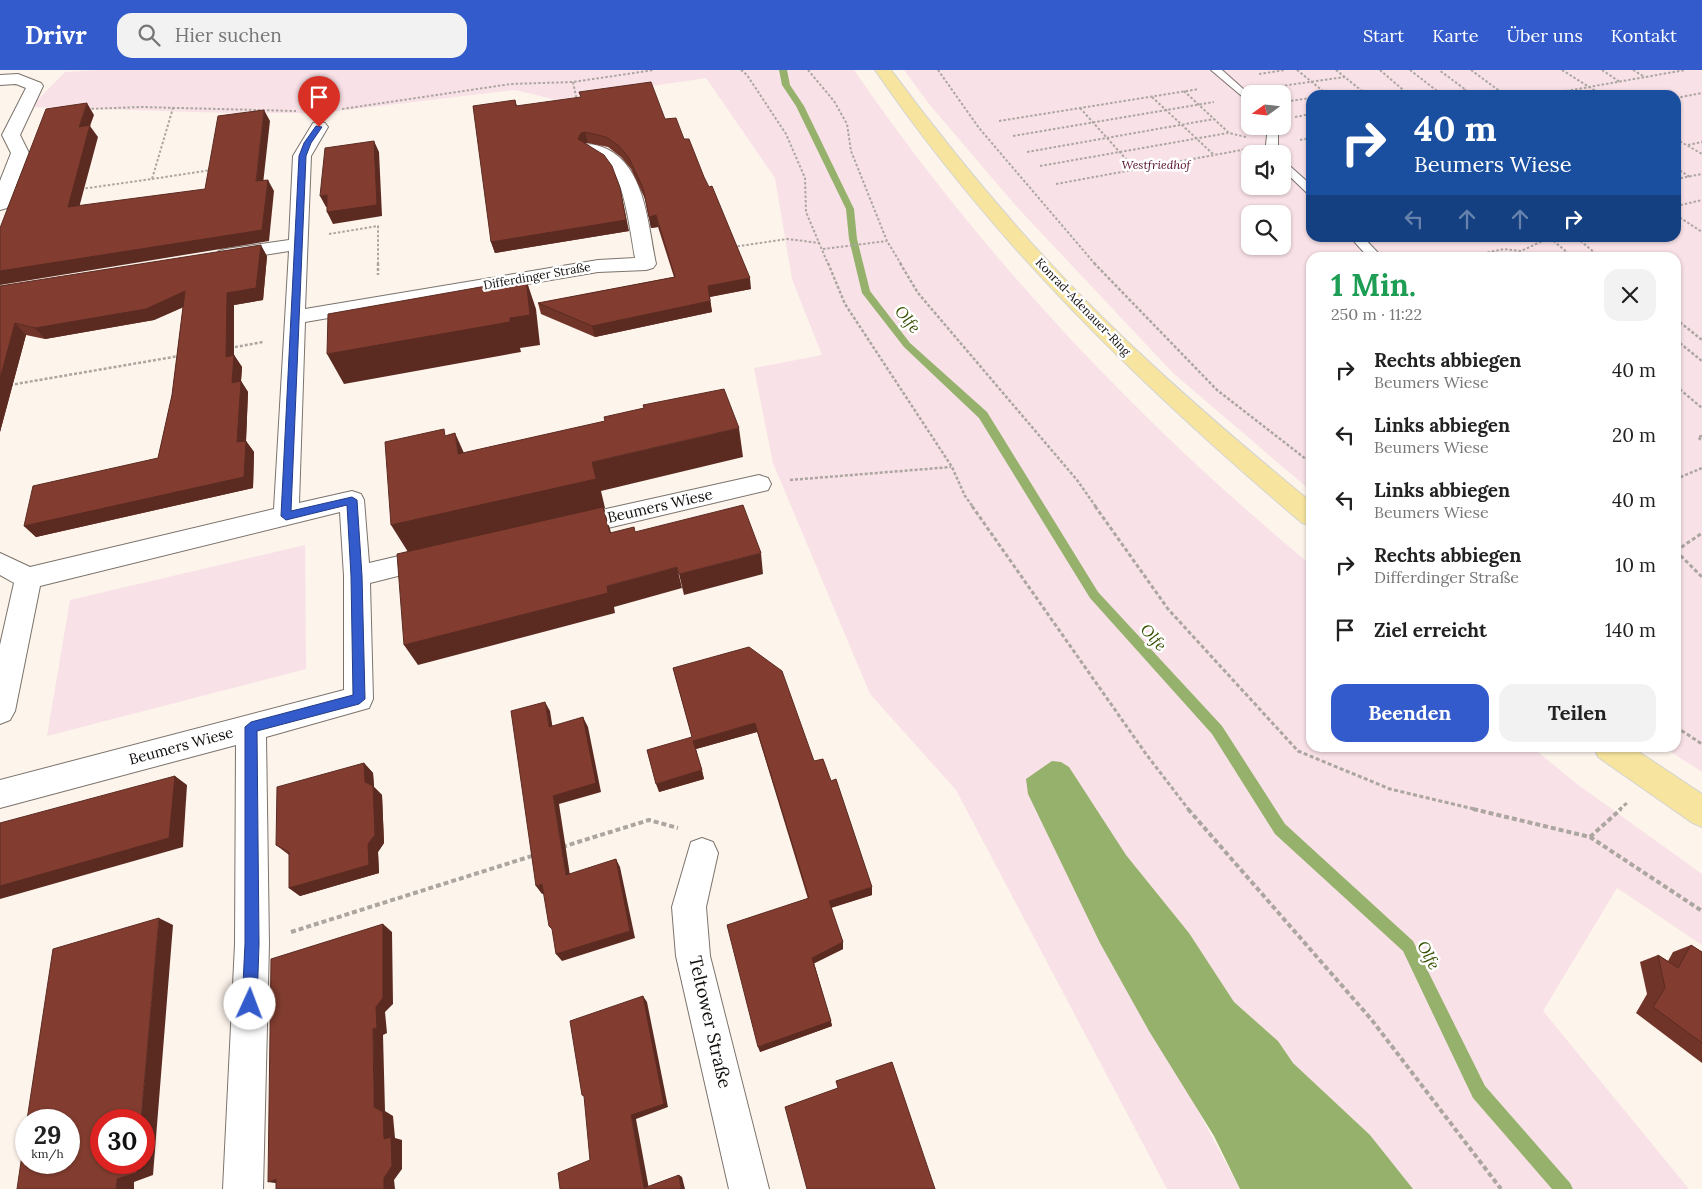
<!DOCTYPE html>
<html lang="de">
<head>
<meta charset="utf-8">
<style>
	body { margin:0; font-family:Lora,serif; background:#f2f2f2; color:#222; height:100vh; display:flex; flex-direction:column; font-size:19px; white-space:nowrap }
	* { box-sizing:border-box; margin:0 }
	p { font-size:16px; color:#767676 }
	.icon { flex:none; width:28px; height:28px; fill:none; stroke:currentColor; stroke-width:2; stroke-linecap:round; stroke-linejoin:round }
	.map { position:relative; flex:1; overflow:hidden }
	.panel { position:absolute; left:1306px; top:182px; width:375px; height:500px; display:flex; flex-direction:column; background:#fff; border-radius:15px; box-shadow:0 1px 4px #0004 }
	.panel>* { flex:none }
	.banner { position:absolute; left:1306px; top:20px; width:375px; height:152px; border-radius:15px; box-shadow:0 1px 4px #0004; background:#1a4fa0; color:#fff; overflow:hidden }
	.needle { width:32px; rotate:255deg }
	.buttons { position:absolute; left:1241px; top:15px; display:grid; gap:10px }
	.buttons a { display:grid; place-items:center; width:50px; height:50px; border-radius:10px; background:#fff; box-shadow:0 1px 4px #0004; font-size:25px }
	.speed { position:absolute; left:15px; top:1039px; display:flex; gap:10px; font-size:25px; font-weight:700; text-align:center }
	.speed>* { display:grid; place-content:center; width:65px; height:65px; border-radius:50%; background:#fff; box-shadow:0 1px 4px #0004; line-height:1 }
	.speed small { font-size:12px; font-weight:400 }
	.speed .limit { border:8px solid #d22; background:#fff; color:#111 }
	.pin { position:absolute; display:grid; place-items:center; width:42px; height:42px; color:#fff; margin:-51px -21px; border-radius:50% 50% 50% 0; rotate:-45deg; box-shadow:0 0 5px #0007 }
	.pin .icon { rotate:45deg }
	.me { position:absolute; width:55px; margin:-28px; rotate:2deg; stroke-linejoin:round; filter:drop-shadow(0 0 4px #0008) }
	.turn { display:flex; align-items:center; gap:18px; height:105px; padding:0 25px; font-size:22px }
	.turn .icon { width:65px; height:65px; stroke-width:2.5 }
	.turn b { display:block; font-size:35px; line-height:42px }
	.lanes { display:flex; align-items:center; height:48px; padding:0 25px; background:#0003; justify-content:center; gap:25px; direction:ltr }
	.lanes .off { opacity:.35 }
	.round { display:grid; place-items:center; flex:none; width:52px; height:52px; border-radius:15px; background:#f2f2f2 }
	.headline { display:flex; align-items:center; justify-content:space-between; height:85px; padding:0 25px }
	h1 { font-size:30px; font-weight:700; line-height:38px; color:#1e9e55 }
	.primary-button { display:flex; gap:10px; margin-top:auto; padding:10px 25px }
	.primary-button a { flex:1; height:58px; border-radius:15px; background:#345bcc; color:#fff; font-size:20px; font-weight:700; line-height:58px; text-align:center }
	.primary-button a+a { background:#f2f2f2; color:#222 }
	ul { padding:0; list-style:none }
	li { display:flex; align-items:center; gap:15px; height:65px; padding:0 25px }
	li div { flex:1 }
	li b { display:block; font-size:19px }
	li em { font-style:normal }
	header { display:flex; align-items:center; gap:30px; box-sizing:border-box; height:70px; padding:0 25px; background:#345bcc; color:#fff }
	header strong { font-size:24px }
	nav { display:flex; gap:28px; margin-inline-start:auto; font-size:18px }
	.search { width:350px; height:45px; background:#f2f2f2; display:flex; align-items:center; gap:12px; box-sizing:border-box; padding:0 18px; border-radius:15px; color:#767676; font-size:19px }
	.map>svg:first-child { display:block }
</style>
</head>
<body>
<header>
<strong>Drivr</strong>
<div class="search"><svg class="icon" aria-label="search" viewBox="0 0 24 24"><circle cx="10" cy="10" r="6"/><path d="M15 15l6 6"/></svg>Hier suchen</div>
<nav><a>Start</a><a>Karte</a><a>Über uns</a><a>Kontakt</a></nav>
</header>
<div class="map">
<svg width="1702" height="1119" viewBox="0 0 1702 1119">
	<rect width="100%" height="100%" fill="#fdf4ec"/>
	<!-- green -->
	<g fill="#f8e1e7" fill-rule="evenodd">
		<path d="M99,0h755c128,186 283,351 457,495v183h222l44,36 125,90v71l-85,-57 -74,123 146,178h-276l-43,-54 -77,-72 -15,-22 -44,-39 -45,-69 -63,-78 -98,-61 212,395h-73l-211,-399 -86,-96 -97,-231 -19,-95 68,-13 -30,-76 -17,-101 -69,-100 -149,22 -42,-10 -194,23h-91l-199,-6 34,-35z"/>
		<path d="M904,0h798v702l-37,-24h11v-490h-365v233l-138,-118 -157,-167 -87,-102zM1250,24h32v32h-32zM1311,25h365v143h-365zM1250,84h32v32h-32zM1250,144h32v32h-32z"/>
		<path d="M305,475l1,124 -259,67 23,-136z"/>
	</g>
	<!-- water -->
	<path fill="#95b16b" d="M1052,691l9,1 8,5 57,88 63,78 45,69 44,39 15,22 77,72 43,54h-173l-26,-53 -65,-105 -49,-88 -72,-149 -2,-15z"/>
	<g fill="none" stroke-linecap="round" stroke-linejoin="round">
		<!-- stream -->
		<path fill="#95b16b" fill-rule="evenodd" d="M779,0h8l3,15 14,21 50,103 3,30 13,52 40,52 77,69 111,180 124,134 63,98 128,117 72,145 85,97 3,6h-21l-79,-91 -70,-147 -128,-117 -63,-100 -122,-136 -111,-180 -75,-71 -42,-54 -13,-54 -3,-30 -50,-103 -14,-21z"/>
		<!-- lane casing -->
		<g stroke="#7b736c" stroke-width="2">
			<g id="lane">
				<path d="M1211,0h11l28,25v8z"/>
				<path d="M1268,56h10v19l4,9h-11l-5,-9z"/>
				<path d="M1282,89l29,26v9l-4,-1 -25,-24z"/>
				<path d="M1351,168h13l19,20h-14z"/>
			</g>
		</g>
		<!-- street casing -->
		<g stroke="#7b736c" stroke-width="2">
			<g id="street">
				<path d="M18,4l23,9 2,3 -23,49 9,18 -20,51 -2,4 -7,2v-29l11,-28 -9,-18 24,-47 -10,-4 -16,1v-10z"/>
				<path d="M319,52l6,1 3,4 -17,29 -6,153 293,-49 37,-2c-4,-22 -10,-73 -24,-90 -7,-9 -22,-10 -29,-19l3,-4c8,-2 14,1 22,4 39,19 41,78 49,115l-3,4 -7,2 -48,2 -293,50 -6,181 53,-12 9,3 3,6 5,63 64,-15 9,3 4,7 -4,7 -72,18 3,116 -4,9 -103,29 3,207 -6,245h-40l12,-245 1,-199 -236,63v-28l344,-90v-114l-4,-64 -300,74 -25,125 -5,9 -10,4v-79l14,-62 -14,-8v-22l30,14 244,-58 15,-258 -63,10 -7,-2 -3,-4 3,-4 7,-2 63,-9 4,-84 20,-33z"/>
				<path d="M759,405l9,3 3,6 -3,6 -198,47 -9,-3 -4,-7 4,-7 9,-3z"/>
				<path d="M702,768l11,4 5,11 -12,54 4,49 59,233h-40l-53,-233 -4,-49 19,-65z"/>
			</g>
		</g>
		<!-- primary casing -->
		<g stroke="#d4d4d3" stroke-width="2">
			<g id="primary">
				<path d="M875,0h16c60,81 124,159 195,231 71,72 147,137 225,201v23l-9,-2c-162,-138 -306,-277 -427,-453z"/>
				<path d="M1594,678h39l69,46v33l-11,-5 -93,-65z"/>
			</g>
		</g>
		<!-- path-far3 -->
		<g stroke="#aca6a0" stroke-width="2" stroke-dasharray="2.5 2" stroke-linecap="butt">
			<path d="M741,0l6,5 39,59 19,44 1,34 22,52"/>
			<path d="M808,0l26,31 13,23 4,27 36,90 14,23"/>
			<path d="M938,0l41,58 116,136"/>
			<path d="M1297,0l31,25"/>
			<path d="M1336,0l31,25"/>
			<path d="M1380,0l29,25"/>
			<path d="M1410,0l31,24"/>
			<path d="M1471,0l34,25"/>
			<path d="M1562,0l40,25"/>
			<path d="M1602,0l18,12"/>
			<path d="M1633,0l12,7"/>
			<path d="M1259,4l26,-4"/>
			<path d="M573,12l4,19"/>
			<path d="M1267,18l78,-11"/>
			<path d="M1184,21l45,42 17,4"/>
			<path d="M1332,25l30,-4"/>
			<path d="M1437,25l29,-5 -27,-20"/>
			<path d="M1544,25l141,-25"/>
			<path d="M1152,27l61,57"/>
			<path d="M1676,28l26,-5"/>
			<path d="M1282,32l29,-4"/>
			<path d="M1080,38l55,61"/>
			<path d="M87,39l54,-2 155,4"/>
			<path d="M342,39l169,-25 62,-2 81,-12"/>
			<path d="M1295,47l16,-3"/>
			<path d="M999,51l200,-32"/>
			<path d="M1013,66l201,-34"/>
			<path d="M1676,69l26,15"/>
			<path d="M1300,70l11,-2"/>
			<path d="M1688,75l14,-3"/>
			<path d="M1027,82l187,-33"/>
			<path d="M1040,96l188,-33"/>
			<path d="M1676,98l14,9"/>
			<path d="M152,109l59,-9"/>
			<path d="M1676,109l26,-5"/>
			<path d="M1056,114l191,-35"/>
			<path d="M81,119l71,-10 21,-71"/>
			<path d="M1676,136l26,-6"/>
			<path d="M1676,145l26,17"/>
			<path d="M329,164l49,-8v38"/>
			<path d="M1550,168l24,20"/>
			<path d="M1577,168l24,20"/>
			<path d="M733,177l54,-8 33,4"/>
			<path d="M823,179l64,-8"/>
			<path d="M1461,188l43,-9 17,2 28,-13"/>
		</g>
		<!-- path-far2 -->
		<g stroke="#aca6a0" stroke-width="2.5" stroke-dasharray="3 2" stroke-linecap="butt">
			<path d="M378,193v12"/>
			<path d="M828,193l17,41 107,163 13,29 8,11"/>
			<path d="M900,193l18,30 159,187 19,27"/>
			<path d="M1094,193l123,127 94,73"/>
			<path d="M1676,249l26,21"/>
			<path d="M1676,270l26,21"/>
			<path d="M230,278l33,-6"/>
			<path d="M10,315l169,-29"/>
			<path d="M1676,316l26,22"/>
			<path d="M1702,366l-4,1 4,4"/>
			<path d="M1676,409l26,-11"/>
			<path d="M790,410l161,-13"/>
		</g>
		<!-- path-far1 -->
		<g stroke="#aca6a0" stroke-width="3" stroke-dasharray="4 2.5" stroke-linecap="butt">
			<path d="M972,436l174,248 43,56"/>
			<path d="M1095,436l73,103 130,142 92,38 88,21"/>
			<path d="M1676,481l26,26"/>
			<path d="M1676,481l26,-18"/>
			<path d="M1676,657l26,17"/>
			<path d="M1619,740l8,-7"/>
		</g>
		<!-- path -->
		<g stroke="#aca6a0" stroke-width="4" stroke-dasharray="5 3" stroke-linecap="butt">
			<path d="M1188,739l183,210 130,170"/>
			<path d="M1473,739l117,28 112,74"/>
			<path d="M1590,767l31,-28"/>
			<path d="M562,777l87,-27 29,8"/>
			<path d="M291,862l244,-77"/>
		</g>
		<!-- lane -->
		<use href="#lane" fill="#fff" fill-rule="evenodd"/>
		<!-- street -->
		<use href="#street" fill="#fff" fill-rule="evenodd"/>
		<!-- primary -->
		<use href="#primary" fill="#f7e59f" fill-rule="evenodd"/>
	</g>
	<!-- wall -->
	<g fill="#703429">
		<path d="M515,30l2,6 148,13 19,20 20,38 47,112 -41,8 2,15 -117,25 -54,-23 -3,-11 136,-26 -16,-50 -7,1 -6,-29 -14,-30 -10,-12 -13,-10 -20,-4h-3l44,88 -134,22 -4,-11z"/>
		<path d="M267,186l-4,44 -29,5v50l8,12 -1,14 7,11 -2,49 8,11 -1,36 -217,49 -12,-11 134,-68 14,-63 11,-88 -29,13 -109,19 -19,-4 -26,97v-146z"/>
		<path d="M673,598l141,93 58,134 -41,13 12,34v7l-29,14 18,63 -72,26 48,-153 -51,-167 -61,17 8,30 -45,13 33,-55z"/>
		<path d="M364,693l9,10 1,14 8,8 2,48 -6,9 1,21 -79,23 -11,-8v-33l-13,-10z"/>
		<path d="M1691,875l11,7v111l-66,-50 11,-19 -7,-32 18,-7 10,6 5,-9z"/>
	</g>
	<!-- shaded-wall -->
	<g fill="#5b2b22">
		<path d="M87,33l7,12 -4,11 8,11 -22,82 -8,-12 11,-80z"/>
		<path d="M264,40l6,11 -8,72 -6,-12z"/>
		<path d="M585,62l3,11 -4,1 -6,-5 3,-6z"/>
		<path d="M374,71l5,11 3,64 -49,8 -6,-12z"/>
		<path d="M268,110l6,11 -5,50 -269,44v-14z"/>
		<path d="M620,118l9,43 -134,22 -4,-11z"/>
		<path d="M327,125l6,11 -7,1 -6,-11z"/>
		<path d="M656,145l2,12 -7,1 -2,-11z"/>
		<path d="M261,175l6,11 -4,44 -29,5v50l8,12 -1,14 7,11 -2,49 8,11 -1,36 -217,49 -12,-11 213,-84 -5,-59 -6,-26 1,-64z"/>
		<path d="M750,208l1,11 -42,8 -1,-11z"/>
		<path d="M526,209l10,30 4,36 -20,3 1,4 -177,32 -17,-30 183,-36z"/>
		<path d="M185,221l8,12 -39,17 -109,19 -10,-11z"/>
		<path d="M710,231l2,11 -117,25 -3,-11z"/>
		<path d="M15,253l11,12 -26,97v-53z"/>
		<path d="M739,358l4,29 -142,34 4,17h-1l6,21 7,25 -7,-21 -202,19 -17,-27 201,-63z"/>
		<path d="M455,363l13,29 -10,-8z"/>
		<path d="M761,483l2,21 -79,21 -5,-21z"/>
		<path d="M677,497l5,21 -68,19 1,6 -197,52 -14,-20 203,-59z"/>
		<path d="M545,632l5,9 4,25 -5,-9z"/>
		<path d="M583,647l5,10 13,65 -42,12 12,78 -5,-7 -13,-79z"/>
		<path d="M755,653l2,9 -61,17 -3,-8z"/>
		<path d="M364,693l9,10 1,14 8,8 2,48 -6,9 1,21 -79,23 -11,-8 76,-106z"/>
		<path d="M702,700l2,9 -45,13 -3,-8z"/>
		<path d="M175,706l12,9 -4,62 -183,52v-13z"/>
		<path d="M616,789l4,8 15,71 -73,23 -6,-7z"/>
		<path d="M542,814l6,8 -6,2 -6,-8z"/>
		<path d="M872,817v8l-42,13 -1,-7z"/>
		<path d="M159,848l14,7 -20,250 -19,7v7h-18l1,-10 21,-17h6v-42h-3z"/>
		<path d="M383,854l9,8 1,72 -8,8 2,21 -4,2 2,76 8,5 2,22 7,2v29l-8,11 1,9h-11v-50l-10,-32 -1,-78 3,-22z"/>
		<path d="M843,872v7l-30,15 -1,-6z"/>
		<path d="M643,926l4,6 21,105 -32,12 13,70 -5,-1 -13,-73z"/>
		<path d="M831,951l1,5 -72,26 -2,-5z"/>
		<path d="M679,1105l3,2 3,12h-4z"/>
		<path d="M276,1109l6,5 -14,-2z"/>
	</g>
	<!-- building -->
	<g fill="#823d30" stroke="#5b2b22">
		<path d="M651,12l14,37 11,-1 8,21h5l15,38 5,10 3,-1 38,92 -42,8 2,15 -118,25 -54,-23 137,-26 -19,-62 -7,2 -6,-29 -14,-30 -10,-12 -13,-9 -21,-5 -4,1 -3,6 26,16 8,11 8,22 6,32 -135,22 -18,-136 42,-6 1,6 65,-9 -2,-5z"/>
		<path d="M87,33l-8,24 11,-2 -22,82 137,-18 13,-73 46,-6 -8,71 12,-1 -6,50 -262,41v-43l46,-119z"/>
		<path d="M374,71l3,64 -50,7v-17l-7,1 5,-48z"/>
		<path d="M261,175l-5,43 -29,5 -1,64 8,-2 -2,28 9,-2 -4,61 9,-1 -2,36 -220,49 9,-40 125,-28 14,-63 13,-104 -39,18 -111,19 -20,-5 -15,56v-93z"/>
		<path d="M526,209l4,36 -20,3v4l-183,32 1,-40z"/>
		<path d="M724,319l15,39 -147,34 4,17 -205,46 -6,-83 59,-13 1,7 10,-3 3,21 147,-33 -1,-4 40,-9 -1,-3z"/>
		<path d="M743,435l18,48 -82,21 -2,-7 -70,19 1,7 -204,52 -7,-91 206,-47 7,26 24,-6 1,5z"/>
		<path d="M749,577l33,24 32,90 9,-2 8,22 5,-2 36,108 -43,14 14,41 -31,16 19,63 -73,26 -31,-122 82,-27 -54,-175 -62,18 9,29 -46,14 -9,-34 45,-13 -19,-69z"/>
		<path d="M545,632l4,25 34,-10 13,66 -43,13 13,79 50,-16 14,72 -74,23 -4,-25 -3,-3 -7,-42 -6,2 -25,-175z"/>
		<path d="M364,693l1,19 8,4 2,49 -7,9 1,21 -80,23v-36l-13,-7 1,-58z"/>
		<path d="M175,706l-6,62 -169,48v-63z"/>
		<path d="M159,848l-18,202h-40v42h37l-1,11 -20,6 -1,10h-99l9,-61v34h43v-42h-42l26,-171z"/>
		<path d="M383,854v74l-7,9 1,21 -4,1 1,78 9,5 1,27 7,-2 1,29 -8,12v11h-108v-10l-8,3 3,-223z"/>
		<path d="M1691,875l11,7v91l-49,-36 12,-19 -7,-33 20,13z"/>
		<path d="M643,926l21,108 -33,11 13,73 35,-13 2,14h-121l-2,-16 32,-13 -6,-64 -2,-1 -12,-74z"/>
		<path d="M892,992l43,127h-128l-22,-82 53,-19 -2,-7z"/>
	</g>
	<!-- route -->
	<path fill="#345bcc" stroke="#223b85" d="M316,56l6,1 -11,16 -5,13 -15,355 61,-14 5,3 5,76 3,123 -6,5 -102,27 2,213 -2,60 -2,5 -5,2 -6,-2 -2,-5 3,-60v-217l6,-5 102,-27 -2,-119 -4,-71 -61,15 -5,-4 18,-360 5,-13z"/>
	<g text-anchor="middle" stroke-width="5" stroke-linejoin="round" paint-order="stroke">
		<!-- far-park labels -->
		<g font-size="12" font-style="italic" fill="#540e2b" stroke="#fff">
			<text x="1156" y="99">Westfriedhof</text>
		</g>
		<!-- far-street labels -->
		<g font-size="12" fill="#110e0c" stroke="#fff">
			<text transform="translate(537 206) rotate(-10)" y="4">Differdinger Straße</text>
			<text transform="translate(1083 237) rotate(46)" y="4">Konrad-Adenauer-Ring</text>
		</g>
		<!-- street labels -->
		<g font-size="15" fill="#110e0c" stroke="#fff">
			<text transform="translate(660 436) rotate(-13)" y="5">Beumers Wiese</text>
			<text transform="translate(181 676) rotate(-15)" y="5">Beumers Wiese</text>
		</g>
		<!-- water labels -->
		<g font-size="16" font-style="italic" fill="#374f00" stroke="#fff">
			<text transform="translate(908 249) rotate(51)" y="6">Olfe</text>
			<text transform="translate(1154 567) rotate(48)" y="6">Olfe</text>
			<text transform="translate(1429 885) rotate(62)" y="6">Olfe</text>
		</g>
		<!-- near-street labels -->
		<g font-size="18" fill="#110e0c" stroke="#fff">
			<text transform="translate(710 952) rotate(77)" y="6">Teltower Straße</text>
		</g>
	</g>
</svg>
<div class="buttons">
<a><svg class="needle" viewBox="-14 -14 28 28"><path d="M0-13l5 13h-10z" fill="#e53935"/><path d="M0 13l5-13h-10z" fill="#767676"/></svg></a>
<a><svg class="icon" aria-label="sound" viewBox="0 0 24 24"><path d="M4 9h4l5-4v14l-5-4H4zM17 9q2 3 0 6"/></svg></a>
<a><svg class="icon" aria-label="search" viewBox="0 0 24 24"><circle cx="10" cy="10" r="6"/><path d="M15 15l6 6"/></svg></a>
</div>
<div class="speed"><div>29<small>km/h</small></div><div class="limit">30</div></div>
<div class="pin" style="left:319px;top:57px;background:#d93025"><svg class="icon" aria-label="arrive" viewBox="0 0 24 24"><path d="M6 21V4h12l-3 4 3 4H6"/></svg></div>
<svg class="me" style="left:250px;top:934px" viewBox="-20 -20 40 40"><circle r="19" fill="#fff"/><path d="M0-13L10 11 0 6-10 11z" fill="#345bcc"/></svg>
<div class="banner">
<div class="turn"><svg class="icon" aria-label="right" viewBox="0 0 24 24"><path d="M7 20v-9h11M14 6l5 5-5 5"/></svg><div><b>40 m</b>Beumers Wiese</div></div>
<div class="lanes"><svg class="icon off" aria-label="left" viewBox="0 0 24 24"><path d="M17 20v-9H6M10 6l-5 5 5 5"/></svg><svg class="icon off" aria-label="ahead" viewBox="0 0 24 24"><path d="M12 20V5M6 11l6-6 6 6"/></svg><svg class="icon off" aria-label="ahead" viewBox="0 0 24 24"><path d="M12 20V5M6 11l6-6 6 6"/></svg><svg class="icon" aria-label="right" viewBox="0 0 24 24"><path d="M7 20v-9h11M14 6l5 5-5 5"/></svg></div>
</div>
<section class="panel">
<div class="headline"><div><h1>1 Min.</h1><p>250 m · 11:22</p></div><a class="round"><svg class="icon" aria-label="close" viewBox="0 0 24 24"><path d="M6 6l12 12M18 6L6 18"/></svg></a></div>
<ul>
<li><svg class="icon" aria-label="right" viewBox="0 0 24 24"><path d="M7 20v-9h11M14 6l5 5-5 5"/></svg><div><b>Rechts abbiegen</b><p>Beumers Wiese</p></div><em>40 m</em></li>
<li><svg class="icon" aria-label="left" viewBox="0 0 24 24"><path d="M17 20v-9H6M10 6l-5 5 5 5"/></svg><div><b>Links abbiegen</b><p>Beumers Wiese</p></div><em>20 m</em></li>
<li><svg class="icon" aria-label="left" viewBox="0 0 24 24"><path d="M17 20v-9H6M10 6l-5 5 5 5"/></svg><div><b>Links abbiegen</b><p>Beumers Wiese</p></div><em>40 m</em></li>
<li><svg class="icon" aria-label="right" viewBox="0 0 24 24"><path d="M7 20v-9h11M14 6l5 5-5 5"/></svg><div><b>Rechts abbiegen</b><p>Differdinger Straße</p></div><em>10 m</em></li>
<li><svg class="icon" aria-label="arrive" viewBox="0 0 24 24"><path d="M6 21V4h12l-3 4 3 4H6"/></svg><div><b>Ziel erreicht</b></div><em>140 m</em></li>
</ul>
<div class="primary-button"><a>Beenden</a><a>Teilen</a></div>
</section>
</div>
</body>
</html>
